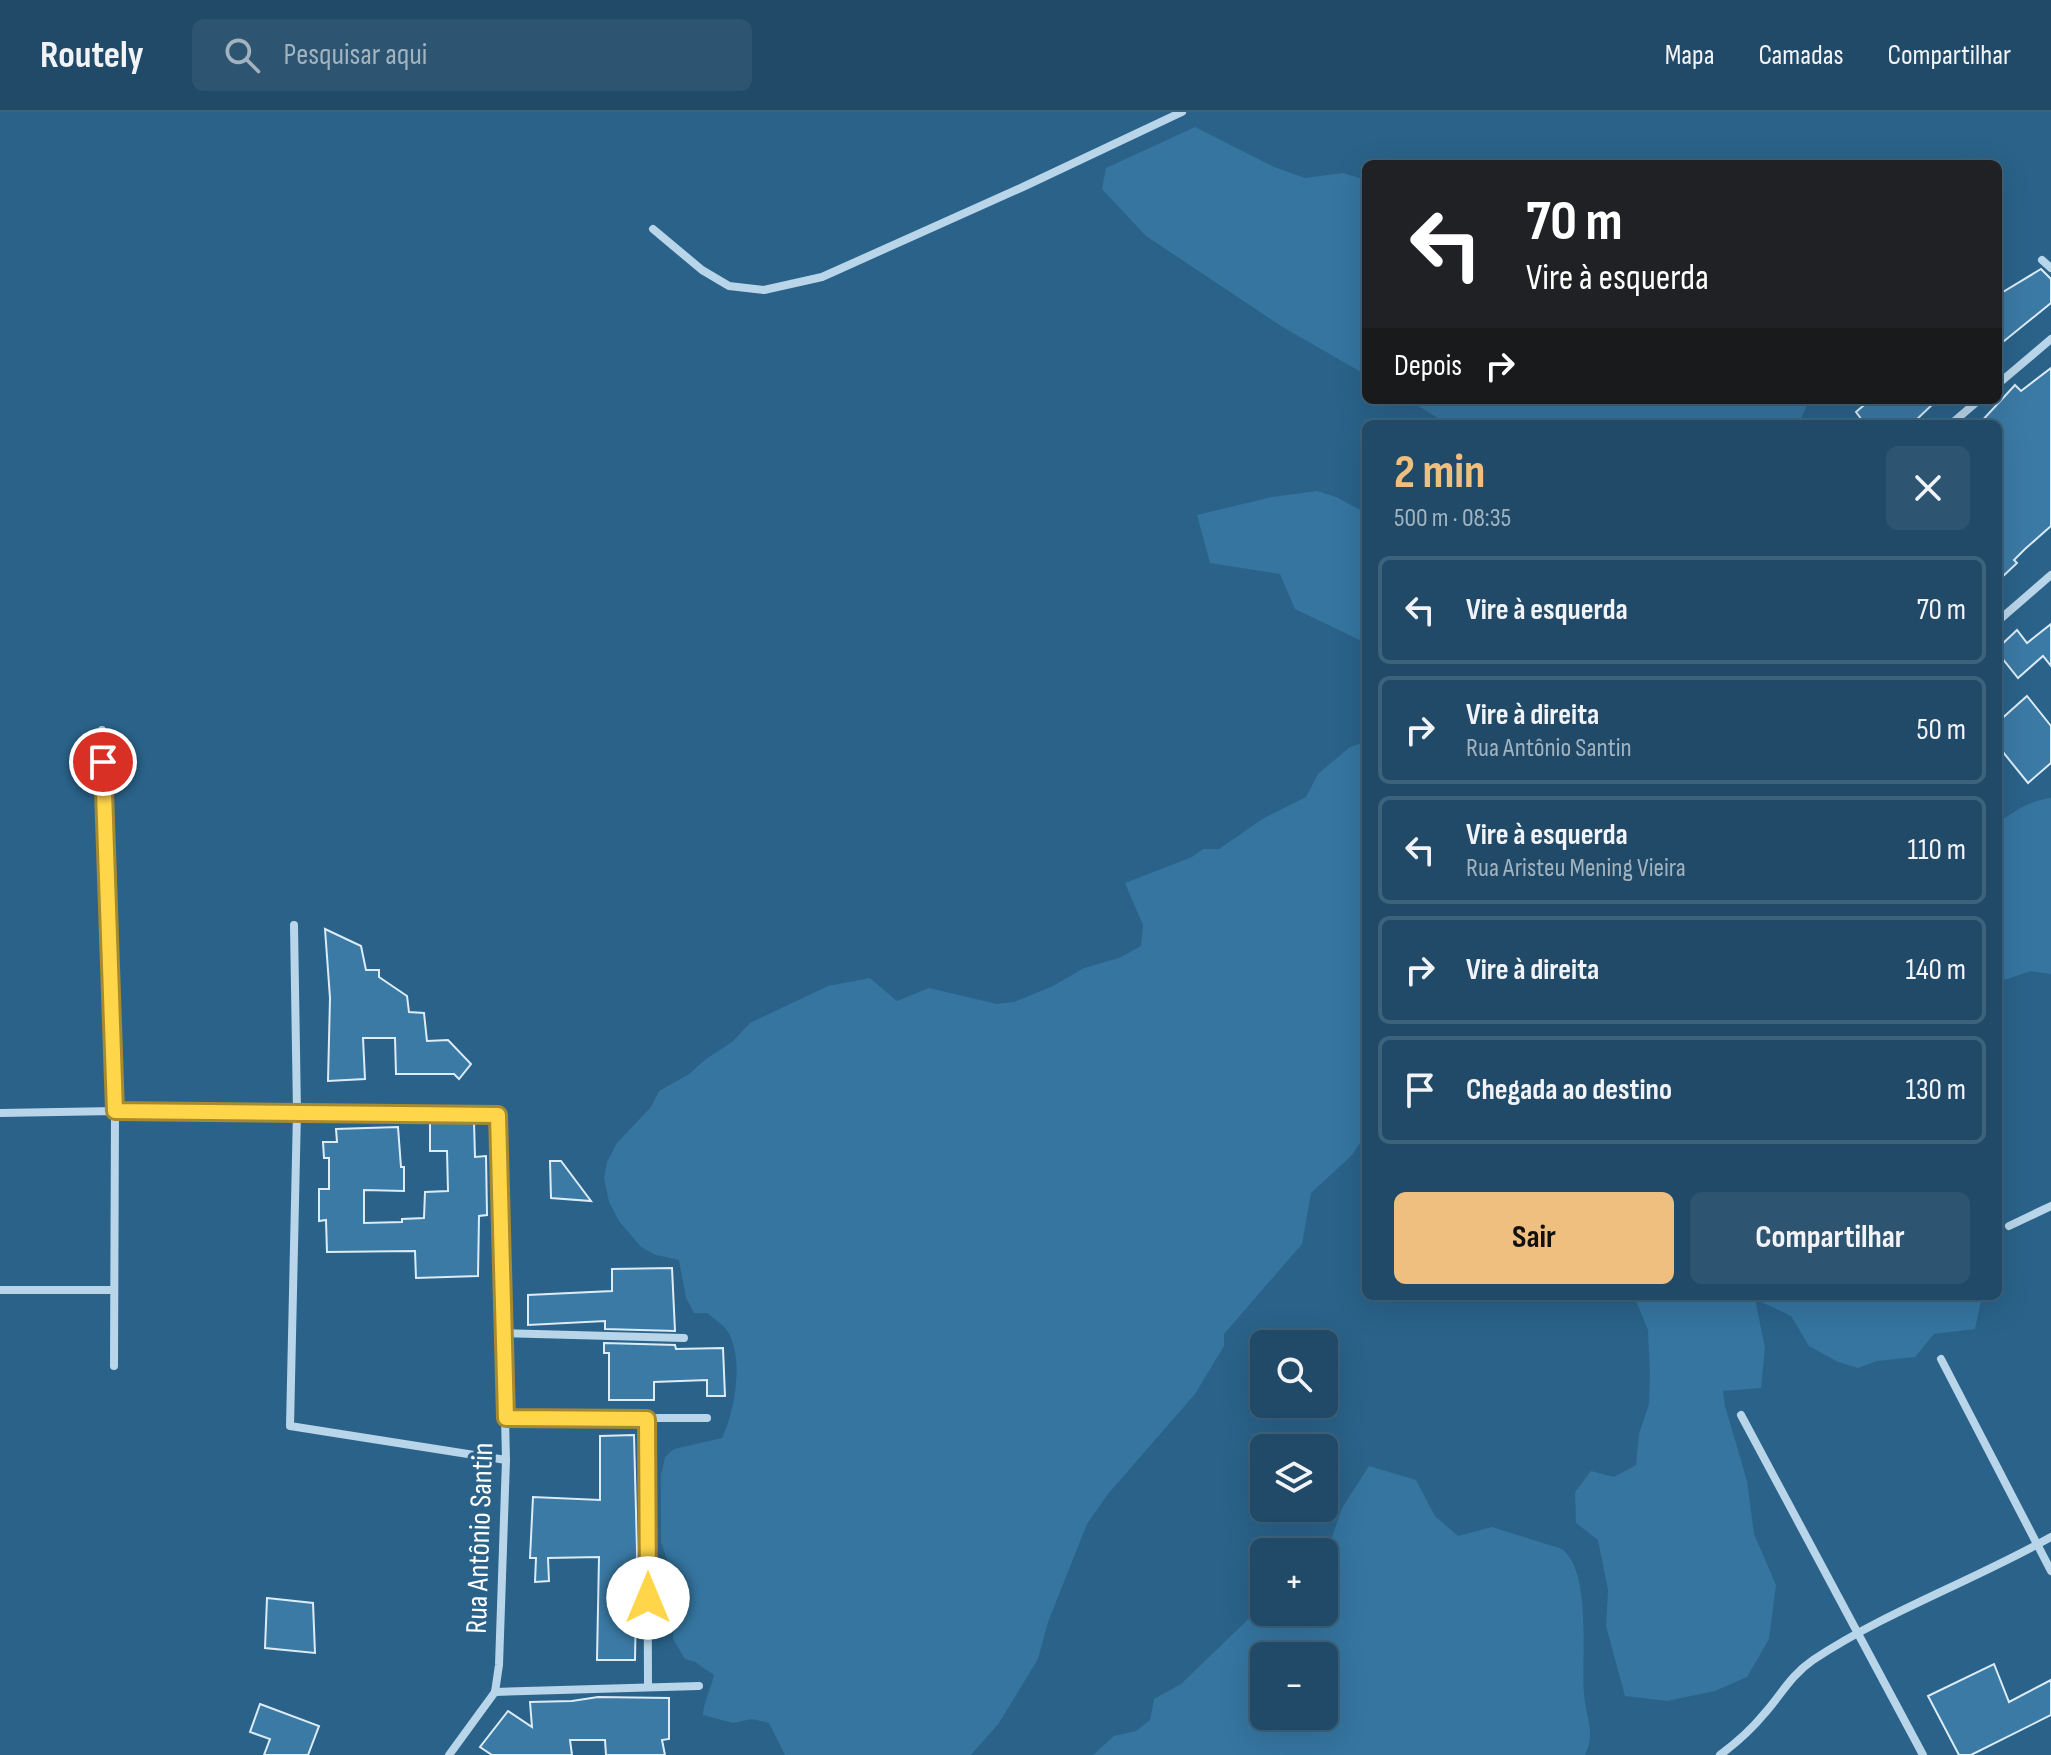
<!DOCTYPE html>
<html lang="pt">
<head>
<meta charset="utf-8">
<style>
	body { margin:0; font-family:"Sofia Sans Condensed",sans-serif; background:#2d5470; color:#f1f3f6; height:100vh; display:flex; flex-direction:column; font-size:30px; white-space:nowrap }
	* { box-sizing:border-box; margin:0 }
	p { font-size:26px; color:#a2b3c0 }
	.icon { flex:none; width:44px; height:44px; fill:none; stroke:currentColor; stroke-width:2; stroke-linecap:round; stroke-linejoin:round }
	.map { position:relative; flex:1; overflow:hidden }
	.sheet { position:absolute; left:1362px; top:308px; width:640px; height:880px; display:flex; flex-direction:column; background:#204a67; border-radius:12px; box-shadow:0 8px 32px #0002,0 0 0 2px #3d627b }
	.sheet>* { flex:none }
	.guide { position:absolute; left:1362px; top:48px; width:640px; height:244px; border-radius:12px; box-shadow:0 8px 32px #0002,0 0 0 2px #3d627b; background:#202124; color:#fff; overflow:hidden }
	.fabs { position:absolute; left:1250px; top:1218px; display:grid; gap:16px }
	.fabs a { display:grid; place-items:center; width:88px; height:88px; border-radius:12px; background:#204a67; box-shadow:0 8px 32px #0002,0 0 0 2px #3d627b; font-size:40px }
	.pin { position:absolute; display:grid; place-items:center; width:68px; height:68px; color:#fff; margin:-34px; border:4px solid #fff; border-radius:50%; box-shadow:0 2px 8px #0007 }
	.me { position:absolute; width:88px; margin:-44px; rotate:0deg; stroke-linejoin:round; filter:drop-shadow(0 0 6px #0008) }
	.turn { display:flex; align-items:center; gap:28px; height:168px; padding:0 32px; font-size:36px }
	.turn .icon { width:104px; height:104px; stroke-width:2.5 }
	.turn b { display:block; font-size:56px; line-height:68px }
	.then { display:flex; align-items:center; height:76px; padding:0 32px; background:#0003; gap:16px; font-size:30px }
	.round { display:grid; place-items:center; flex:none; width:84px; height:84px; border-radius:12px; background:#2d5470 }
	.summary { display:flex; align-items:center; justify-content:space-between; height:136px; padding:0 32px }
	h1 { font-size:48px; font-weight:700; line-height:60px; color:#efbf80 }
	.button { display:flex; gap:16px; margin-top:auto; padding:16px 32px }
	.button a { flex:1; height:92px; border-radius:12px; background:#efbf80; color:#111; font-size:32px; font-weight:700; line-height:92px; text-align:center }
	.button a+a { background:#2d5470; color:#f1f3f6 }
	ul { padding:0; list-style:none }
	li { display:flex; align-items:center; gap:24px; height:108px; margin:0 16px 12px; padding:0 16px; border:4px solid #3d627b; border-radius:12px }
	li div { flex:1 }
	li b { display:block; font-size:30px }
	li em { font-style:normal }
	header { display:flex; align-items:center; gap:48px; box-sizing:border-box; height:112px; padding:0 40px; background:#204a67; border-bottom:2px solid #3d627b }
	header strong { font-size:38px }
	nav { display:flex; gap:44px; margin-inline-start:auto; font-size:28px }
	.search { width:560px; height:72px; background:#2d5470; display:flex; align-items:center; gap:20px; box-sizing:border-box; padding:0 28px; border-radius:12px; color:#a2b3c0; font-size:30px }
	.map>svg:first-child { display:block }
</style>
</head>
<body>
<header>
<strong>Routely</strong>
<div class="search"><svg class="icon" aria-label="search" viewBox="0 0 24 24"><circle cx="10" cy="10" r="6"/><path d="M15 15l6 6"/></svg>Pesquisar aqui</div>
<nav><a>Mapa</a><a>Camadas</a><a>Compartilhar</a></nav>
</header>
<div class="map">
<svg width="2051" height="1643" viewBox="0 0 2051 1643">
	<rect width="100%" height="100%" fill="#2a6289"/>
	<!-- green -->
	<g fill="#3575a0" fill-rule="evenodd">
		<path d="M1195,15l79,40 31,11 38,-5 23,7v195l-85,-49 -135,-90 -44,-47 4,-21z"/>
		<path d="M1409,288h401l-12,24h-351z"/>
		<path d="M1317,379l19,6 30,16v130l-71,-34 -15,-35 -70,-11 -13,-48 75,-18z"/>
		<path d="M1366,630v392l-14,21 -41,38 -9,51 -78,90v12l-29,48 -87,100 -21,30 -39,98 -10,37 -39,64 -28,32h-186l-16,-32 -17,-4 -19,4 -30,-8c1,-15 8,-26 11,-40l-19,-13 -10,-3 -12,-20 2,-55 -14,-42v-67l4,-18 9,-8 48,-11c13,-27 23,-83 4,-109 -5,-6 -13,-11 -19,-16h-13l-8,-15 -7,-38 -23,-5 -15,-8 -22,-26 -10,-19 -5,-24 3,-16 10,-19 34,-36 8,-16 30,-17 17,-15 26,-17 18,-19 78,-37 42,-8 27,23 32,-13 68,16 17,-2 39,-16 31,-18 35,-10 22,-12 2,-21 -18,-42 67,-26 11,-8h16l45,-31 42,-21 12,-23 32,-27z"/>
		<path d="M2051,686v176l-20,-3 -33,11v-159c16,-12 33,-23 53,-25z"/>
		<path d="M1634,1184h348l-7,33 -41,5 -19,23 -38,4 -19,7 -20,-6 -29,-16 -18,-30 -36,-17 10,49 -4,40 -38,3 2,15 22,75 7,53 22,51 -7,54 -22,38 -32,14 -48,10 -42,-5 -19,-70 2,-36 -10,-50 -22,-17 -1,-31 16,-21 23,6 22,-12 3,-31 10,-30 1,-29 -2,-45z"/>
		<path d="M1369,1354l47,14 19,36 23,20 34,-9 70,22c30,23 19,109 22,145 2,24 12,38 1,61h-492l21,-19 22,-5 14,-11 4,-21 27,-15 83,-80v8h60v-51l18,-53zM1324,1544v60h-60v-60z"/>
	</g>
	<!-- building -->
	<g fill="#3b7aa5" stroke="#dcecf7" stroke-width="2">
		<path d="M2041,157l10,10v24l-53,43v-51z"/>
		<path d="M2051,256v158l-26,23 -11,11 3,3 -19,18v-157h-19l36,-39 6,6z"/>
		<path d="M1870,288h67l-25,24h-47l-9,-12z"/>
		<path d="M2051,512v42l-8,-10 -25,22 -20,-25v-5l19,-18 10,13z"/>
		<path d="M2027,584l24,30v37l-23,20 -30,-37v-24z"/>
		<path d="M325,817l36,17 5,24h13v7l28,19 2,16 15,1 3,28 21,-1 23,24 -12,15 -5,-5h-58l-1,-36h-32l2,41 -37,2 2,-83z"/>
		<path d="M430,1009l44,1 1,35 11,-1 1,59 -8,1 -1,60 -62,2 -1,-27 -88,1 -1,-32 -7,1v-32h10v-31h-5l-1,-16h14l-1,-13 62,-2 3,40h3v24l-40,-1v33l38,-1v-3l22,-1 1,-26 23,-1 -1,-40h-17z"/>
		<path d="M550,1049h11l30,40 -40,-3z"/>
		<path d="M672,1156l3,63 -70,-2v-8l-77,4v-30l84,-4v-22z"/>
		<path d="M604,1231l71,2 1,4 47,-1 2,48h-18v-16l-53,2v18h-45v-47h-5z"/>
		<path d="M634,1323l3,115 -2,110h-38l2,-103 -51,1 1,23 -14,1 1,-24h-6l3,-61 67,3v-64z"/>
		<path d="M267,1486l46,5 2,50 -50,-5z"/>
		<path d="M1994,1552l15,38 42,-22v35l-80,40h-12l-31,-59z"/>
		<path d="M598,1585l71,1v41l-7,1 3,15h-59l-1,-15h-35l2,15h-80l-12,-8 28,-36 24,16 -2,-25 42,-1z"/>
		<path d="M260,1592l59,22 -11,29h-44l6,-16 -20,-7z"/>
	</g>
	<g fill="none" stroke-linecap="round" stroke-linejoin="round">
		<!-- street -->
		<g stroke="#b8d5e9" stroke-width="8">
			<path d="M653,117l49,41 27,16 35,4 58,-13 203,-91 157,-74"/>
			<path d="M2042,148l9,8"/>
			<path d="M1998,272l53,-45"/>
			<path d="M1951,312l28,-24"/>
			<path d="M1998,509l53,-46"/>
			<path d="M102,618l13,381 -1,255"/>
			<path d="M294,813l3,187 -7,314 216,34"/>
			<path d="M0,1001l115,-2 383,4 8,345 -7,205 -4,27 -46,63"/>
			<path d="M2009,1114l42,-20"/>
			<path d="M0,1178h114"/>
			<path d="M503,1221l181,5"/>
			<path d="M1941,1247l110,212"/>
			<path d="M1741,1303l182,340"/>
			<path d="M506,1306h201"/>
			<path d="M647,1307l1,268"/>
			<path d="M495,1580l204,-6"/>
			<path d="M1720,1643c16,-12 31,-25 44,-41 17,-19 27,-39 49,-54 74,-49 160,-79 238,-123"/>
		</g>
	</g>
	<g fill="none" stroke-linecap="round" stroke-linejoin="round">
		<!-- route casing -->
		<g stroke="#a68a30" stroke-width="20">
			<path id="route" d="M103,650l12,349 383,4 8,303 141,1 1,179"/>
		</g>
		<!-- route -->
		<use href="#route" stroke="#ffd54a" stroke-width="14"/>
	</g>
	<g text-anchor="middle" stroke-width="8" stroke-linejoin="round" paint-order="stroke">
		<!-- street labels -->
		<g font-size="30" fill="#fff" stroke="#2a6289">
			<text transform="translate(479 1426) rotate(-88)" y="10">Rua Antônio Santin</text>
		</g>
	</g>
</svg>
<div class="fabs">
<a><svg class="icon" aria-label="search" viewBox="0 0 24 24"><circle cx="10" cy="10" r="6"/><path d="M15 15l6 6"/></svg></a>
<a><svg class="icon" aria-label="layers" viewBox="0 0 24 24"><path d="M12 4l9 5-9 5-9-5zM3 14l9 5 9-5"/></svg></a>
<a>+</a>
<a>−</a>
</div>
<div class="pin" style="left:103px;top:650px;background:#d93025"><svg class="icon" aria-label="arrive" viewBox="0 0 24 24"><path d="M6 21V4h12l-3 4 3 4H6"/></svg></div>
<svg class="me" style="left:648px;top:1486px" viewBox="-20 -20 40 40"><circle r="19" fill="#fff"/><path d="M0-13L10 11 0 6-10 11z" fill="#ffd54a"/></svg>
<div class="guide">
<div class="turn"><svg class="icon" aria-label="left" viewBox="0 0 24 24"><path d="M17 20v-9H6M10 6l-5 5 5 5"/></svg><div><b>70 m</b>Vire à esquerda</div></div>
<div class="then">Depois<svg class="icon" aria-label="right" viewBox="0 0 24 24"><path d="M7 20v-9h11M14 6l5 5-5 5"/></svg></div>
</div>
<section class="sheet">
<div class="summary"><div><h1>2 min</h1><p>500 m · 08:35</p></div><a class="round"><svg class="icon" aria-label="close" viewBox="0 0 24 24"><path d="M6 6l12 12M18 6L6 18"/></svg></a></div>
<ul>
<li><svg class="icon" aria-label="left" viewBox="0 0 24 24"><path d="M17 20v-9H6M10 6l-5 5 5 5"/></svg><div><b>Vire à esquerda</b></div><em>70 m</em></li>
<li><svg class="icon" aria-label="right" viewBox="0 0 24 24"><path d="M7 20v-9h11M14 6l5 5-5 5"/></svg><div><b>Vire à direita</b><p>Rua Antônio Santin</p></div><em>50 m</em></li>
<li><svg class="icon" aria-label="left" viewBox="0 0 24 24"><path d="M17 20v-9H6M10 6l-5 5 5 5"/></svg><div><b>Vire à esquerda</b><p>Rua Aristeu Mening Vieira</p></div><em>110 m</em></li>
<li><svg class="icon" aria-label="right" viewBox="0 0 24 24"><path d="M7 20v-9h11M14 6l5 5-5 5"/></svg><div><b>Vire à direita</b></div><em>140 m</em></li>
<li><svg class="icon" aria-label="arrive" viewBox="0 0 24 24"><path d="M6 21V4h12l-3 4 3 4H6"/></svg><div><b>Chegada ao destino</b></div><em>130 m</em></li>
</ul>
<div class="button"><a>Sair</a><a>Compartilhar</a></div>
</section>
</div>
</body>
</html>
